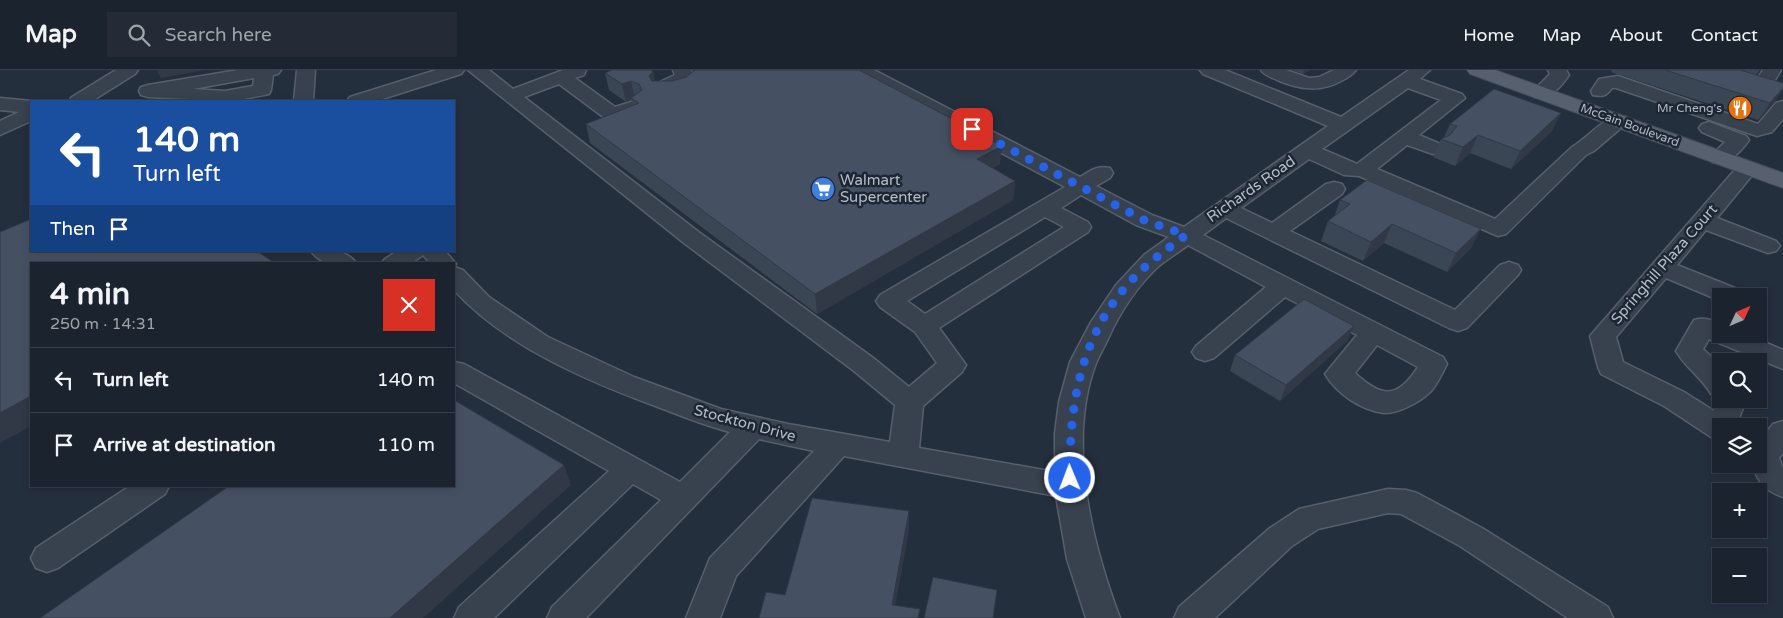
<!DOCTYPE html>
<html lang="en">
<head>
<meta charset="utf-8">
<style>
	body { margin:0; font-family:"Varela Round",sans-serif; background:#242b36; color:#f1f3f6; height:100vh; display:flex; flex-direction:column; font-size:19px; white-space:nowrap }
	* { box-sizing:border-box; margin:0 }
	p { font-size:16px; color:#a0a4aa }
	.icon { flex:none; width:28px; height:28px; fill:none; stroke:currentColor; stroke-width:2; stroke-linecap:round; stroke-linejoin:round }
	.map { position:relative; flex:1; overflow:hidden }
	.sheet { position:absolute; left:30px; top:192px; width:425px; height:225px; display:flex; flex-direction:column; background:#1b232e; border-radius:0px; box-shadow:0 2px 8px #0003,0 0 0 1px #39404a }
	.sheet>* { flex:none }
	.top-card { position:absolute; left:30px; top:30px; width:425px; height:152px; border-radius:0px; box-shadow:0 2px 8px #0003,0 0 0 1px #39404a; background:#1a4fa0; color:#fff; overflow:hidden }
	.needle { width:32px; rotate:46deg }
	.tools { position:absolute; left:1712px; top:218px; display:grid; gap:10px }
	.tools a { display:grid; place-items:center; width:55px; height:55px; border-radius:0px; background:#1b232e; box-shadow:0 2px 8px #0003,0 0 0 1px #39404a; font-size:25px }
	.pin { position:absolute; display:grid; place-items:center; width:42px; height:42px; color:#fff; margin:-21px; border-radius:10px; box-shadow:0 2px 8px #0006 }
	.me { position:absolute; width:55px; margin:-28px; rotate:359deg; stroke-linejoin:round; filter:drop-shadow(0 0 4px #0008) }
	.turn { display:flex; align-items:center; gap:18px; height:105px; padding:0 20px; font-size:22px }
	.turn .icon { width:65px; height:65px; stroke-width:2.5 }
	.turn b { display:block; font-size:35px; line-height:42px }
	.then { display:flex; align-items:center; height:48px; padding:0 20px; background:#0003; gap:10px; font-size:19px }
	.round { display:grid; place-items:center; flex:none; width:52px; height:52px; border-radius:0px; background:#242b36 }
	.head { display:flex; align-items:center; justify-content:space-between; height:85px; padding:0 20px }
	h1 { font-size:30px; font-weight:700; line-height:38px }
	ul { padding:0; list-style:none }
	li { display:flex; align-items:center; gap:15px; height:65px; padding:0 20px; border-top:1px solid #39404a }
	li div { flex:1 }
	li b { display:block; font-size:19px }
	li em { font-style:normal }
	header { display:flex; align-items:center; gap:30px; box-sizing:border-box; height:70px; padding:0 25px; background:#1b232e; border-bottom:1px solid #39404a }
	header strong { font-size:24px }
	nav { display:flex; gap:28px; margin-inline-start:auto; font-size:18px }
	.search { width:350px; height:45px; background:#242b36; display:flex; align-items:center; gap:12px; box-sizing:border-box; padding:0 18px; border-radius:0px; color:#a0a4aa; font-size:19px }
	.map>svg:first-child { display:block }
</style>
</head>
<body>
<header>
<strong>Map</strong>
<div class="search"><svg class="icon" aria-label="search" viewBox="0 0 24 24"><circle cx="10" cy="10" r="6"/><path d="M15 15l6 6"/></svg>Search here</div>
<nav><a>Home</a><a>Map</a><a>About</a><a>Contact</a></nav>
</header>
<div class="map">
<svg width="1783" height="548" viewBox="0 0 1783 548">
	<rect width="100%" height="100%" fill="#242f3e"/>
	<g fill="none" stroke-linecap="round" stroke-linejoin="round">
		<!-- minor-tunnel -->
		<path stroke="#3a4453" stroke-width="21" stroke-dasharray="21 10" stroke-linecap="butt" d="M627,33l31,-13"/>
		<!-- minor casing -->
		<g stroke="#565f6c" stroke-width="3">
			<g id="minor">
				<path d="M116,0h22l-3,4 -43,27h-23l3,-4z"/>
				<path d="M238,0h43l-3,4 -5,1 -2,15 -2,4 -36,7 -85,-4 -7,-2 -2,-4 2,-4 7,-2zM254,8l-1,8 -28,5 -32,-2z"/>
				<path d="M297,0h18l-2,31h-19z"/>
				<path d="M436,0h28l-3,4 -85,27h-29l3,-4z"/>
				<path d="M468,0h21l24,19 50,-19h23l-2,5 -9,3 40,29 19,-6 7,2 3,4c-7,9 -27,15 -38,12l-47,-35 -35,13 176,136 172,124 37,30 28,-24 -22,-31 -35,-25 -4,-6 4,-6 185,-108 -211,-113 -3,-4h23l206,107c10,-6 17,-12 30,-9l3,5 -3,5 -14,8 56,29 32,12 144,-101 -125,-52 -3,-4h25l116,47 68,-47h21l-10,9 42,15 3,4 -46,37 21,9 3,4 -3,4 -7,2 -26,-9 -30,24 118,50 77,-72c17,-9 34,-35 54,-30l3,4 -35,30 -8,4 -80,79 -8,2 -139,-60 -15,-1 -35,-16 -68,49 31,15 54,-39 8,-2 8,2 3,5 -3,5 -52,37 165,79 45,-45 9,-3 9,3 3,5 -3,5 -51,53 -9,3 -9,-3 -223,-110 -23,17 240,122 4,7c-5,9 -10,22 -18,29 -9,9 -32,21 -45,20 -23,-3 -47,-19 -59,-39l32,-39 -72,-38 -71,61 -9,3 -9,-3 -4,-6 4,-6 70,-59 -78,-42c-9,7 -19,13 -28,20 -22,20 -40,47 -52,74 -4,9 -10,18 -13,27 -28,77 -3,178 25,252h-34l-19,-59 -11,-63 -212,-40 -108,120 -16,42h-34l24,-60 104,-107 -55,-12 -173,179h-39l5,-11 109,-107 -28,-16 -139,134h-40l5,-11 150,-136 -155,-88v-21l10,2 216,118 50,-50c-24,-6 -48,-16 -72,-25 -71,-26 -153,-61 -204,-117v-23l9,3 26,27 59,40 86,40 87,32 67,15 102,18 5,-37 -41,-34 -170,-128zM1408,18l33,12 -84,64 -35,-15zM1081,125l55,30 33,12 -25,18 -28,30 -25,37 -21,40 -11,40 -4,31v39l-136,-24 4,-42 39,-34 4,-7 -27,-37 149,-96 3,-5 -3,-5 -27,-14zM1045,147l19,10 -139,87 -18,-13zM1377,275l41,22c-21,33 -37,30 -63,6z"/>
				<path d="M673,0h18l2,5c-6,12 -28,22 -42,19l-2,-4 2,-4 24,-11z"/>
				<path d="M1261,0h25l23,8 10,-1 15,-7h22c-4,5 -9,8 -15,11 -22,12 -42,8 -64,-1 -6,-3 -12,-4 -16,-10z"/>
				<path d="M1548,0h18l3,5c-8,12 -20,26 -35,22l-3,-4 19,-19z"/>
				<path d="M1763,0h18l-6,10 -7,2 -7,-2 -2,-4z"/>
				<path d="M1618,6l140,48 18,-21 7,-2v18l-11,13 -15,4 -141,-48h-4c-6,8 -9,9 -19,7l-2,-4 8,-12z"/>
				<path d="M0,28l31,3v20l-31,14v-14l19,-9 -19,-2z"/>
				<path d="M1709,52l37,14 3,4c-8,12 -22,26 -37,22l-3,-4 16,-16 -23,-10 -3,-4 3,-4z"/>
				<path d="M1747,92l7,2 4,4 -41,50 59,23 4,5 -4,5 -8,2 -62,-23 -29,35 63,25 3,6h-22v5l-55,-23 -50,59 7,25 61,30 30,19 -2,-12 2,-4 -3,-1c-9,-16 -26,-27 -35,-43l18,-31c11,-3 17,0 27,4v10h24l38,16v19l-74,-30 -6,10 18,17v33h19l3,9 -7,18h-15v14l-10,-3 -47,-31 -63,-32 -3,-7 -8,-31 150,-172z"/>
				<path d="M311,181c17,0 35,-3 46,13 -17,0 -35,3 -46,-13z"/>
				<path d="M397,181h48l11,13 -2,3v-3h-23l-8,-9 -13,9h-29l4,-5z"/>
				<path d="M1783,351v32l-4,5 4,10v29c-18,-6 -25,-15 -31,-33h7v-22l14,-18z"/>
				<path d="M130,416h39l-4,8 -107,74 -11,4 -11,-4 -5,-10 5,-10z"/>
				<path d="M1388,419l18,1 11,3 65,35 126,79 5,11h-45l-108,-72 -59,-32 -13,-1 -70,16 -26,17 -77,72h-41l5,-11 91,-79 29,-19z"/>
			</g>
		</g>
		<!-- major casing -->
		<g stroke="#414a57" stroke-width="2">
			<path id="major" d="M1467,0h28l288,103v15l-313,-114z"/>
		</g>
		<!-- minor -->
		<use href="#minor" fill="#38414e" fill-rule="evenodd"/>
		<!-- major -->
		<use href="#major" fill="#56606e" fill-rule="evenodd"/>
	</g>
	<!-- wall -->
	<g fill="#3b4654">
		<path d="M1292,0h18l-7,4z"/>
		<path d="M1612,0h148l-4,5 27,8v6l-8,12 -17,19 -147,-48z"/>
		<path d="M653,2l2,9 301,40 22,6v6l22,31 -7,4 22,13 -2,19 -196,114 -227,-171 -4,-19 47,-18 -2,-6 -5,2 -17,-12 -4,-17z"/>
		<path d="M1450,54l102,7 -41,38 -41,-16 -15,13 -22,-9 8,-18 3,-2z"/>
		<path d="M1340,130l131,48 -24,24 -63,-29 -21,18 -42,-20 7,-20 6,-4z"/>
		<path d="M1354,256l-7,15 -67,60 -50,-30 5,-16z"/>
	</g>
	<!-- shaded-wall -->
	<g fill="#303945">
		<path d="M157,0h48l-44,8z"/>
		<path d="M1304,0h6l-7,4z"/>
		<path d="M653,2l3,17 -7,-13z"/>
		<path d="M631,11l4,18 -4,-1v2l-5,2 -4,-18z"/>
		<path d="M1783,18l-8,13 -17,19 12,-17z"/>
		<path d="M1561,43l-9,18 -41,38 9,-18z"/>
		<path d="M978,57l-1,19 -4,-16z"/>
		<path d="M1478,65l-8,18 -15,13 8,-19z"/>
		<path d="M1002,76l-2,18 -25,14 2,-19z"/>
		<path d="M1015,111l-2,19 -196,114 -2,-20z"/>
		<path d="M1392,154l-8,19 -21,18 8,-19z"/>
		<path d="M1481,159l-10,19 -24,24 9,-19z"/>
		<path d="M1354,256l-7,15 -67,60 6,-16z"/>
		<path d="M31,326v30l-31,17v-30z"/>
		<path d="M564,395l7,20 -148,133h-33z"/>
		<path d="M909,441v20l-16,87 -1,-13z"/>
	</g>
	<!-- building -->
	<g fill="#455162" stroke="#303945">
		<path d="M612,0h39l2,2 -4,4 3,5h20l14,-4 9,-7h164l97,51 6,-2 16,8 -5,3 29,16 -25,13 38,22 -200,113 -229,-170 53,-21 -8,-5 11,-8 -3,-6 -8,-3 -9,3 -17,-11z"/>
		<path d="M1665,0h75l43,13v5l-13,15z"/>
		<path d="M1494,19l67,24 -41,38 -42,-16 -15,12 -22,-8 9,-4 7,-9 -7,-2z"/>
		<path d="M1367,110l114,49 -25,24 -64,-29 -21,18 -43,-21 22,-17 -10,-4z"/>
		<path d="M31,149v32h226l19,13h-245v132l-31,17v-181z"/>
		<path d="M1304,229l50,27 -68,59 -51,-30z"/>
		<path d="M454,330l110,65 -174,153h-350l189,-132h225z"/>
		<path d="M812,428l97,13 -17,94 28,4 -2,9h-159l7,-26 19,3z"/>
		<path d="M933,507l64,13 -4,28h-69z"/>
	</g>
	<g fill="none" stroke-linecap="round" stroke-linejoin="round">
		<!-- route -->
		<path stroke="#2563eb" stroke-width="9" stroke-dasharray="0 16.2" d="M972,59l172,91 42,15c-20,15 -39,28 -56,47 -50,54 -61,125 -60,196"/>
	</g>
	<!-- icons -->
	<defs>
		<g id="restaurant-disc" transform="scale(1.25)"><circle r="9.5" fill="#e8710a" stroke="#1d2633"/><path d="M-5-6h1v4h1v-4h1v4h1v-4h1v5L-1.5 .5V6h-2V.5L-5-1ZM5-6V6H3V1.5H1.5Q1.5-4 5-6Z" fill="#fff"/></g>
		<g id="supermarket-disc" transform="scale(1.25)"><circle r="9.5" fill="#3f7fe0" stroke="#1d2633"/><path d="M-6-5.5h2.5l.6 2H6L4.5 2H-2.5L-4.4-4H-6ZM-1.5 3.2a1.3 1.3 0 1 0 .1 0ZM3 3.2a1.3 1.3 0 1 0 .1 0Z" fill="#fff"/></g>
	</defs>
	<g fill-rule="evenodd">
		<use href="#restaurant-disc" x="1740" y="38"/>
		<use href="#supermarket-disc" x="823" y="119"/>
	</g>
	<g text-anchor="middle" stroke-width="5" stroke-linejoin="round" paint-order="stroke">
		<!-- far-poi labels -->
		<g font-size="12" fill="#b4bcc9" stroke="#1d2633" text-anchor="end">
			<text x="1722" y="42">Mr Cheng's</text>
		</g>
		<!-- far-street labels -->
		<g font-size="12" fill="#b4bcc9" stroke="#1d2633">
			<text transform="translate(1630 55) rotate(20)" y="4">McCain Boulevard</text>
		</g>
		<!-- poi labels -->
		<g font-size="15" fill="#b4bcc9" stroke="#1d2633" text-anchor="start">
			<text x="840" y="115">Walmart<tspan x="840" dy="17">Supercenter</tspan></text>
		</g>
		<!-- street labels -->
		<g font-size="15" fill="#b4bcc9" stroke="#1d2633">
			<text transform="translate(1251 119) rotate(-35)" y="5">Richards Road</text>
			<text transform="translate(1664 194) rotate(-49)" y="5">Springhill Plaza Court</text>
			<text transform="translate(745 353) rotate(15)" y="5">Stockton Drive</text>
		</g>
	</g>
</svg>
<div class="tools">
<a><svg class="needle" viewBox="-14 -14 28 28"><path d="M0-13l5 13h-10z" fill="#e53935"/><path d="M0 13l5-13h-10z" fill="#a0a4aa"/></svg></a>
<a><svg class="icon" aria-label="search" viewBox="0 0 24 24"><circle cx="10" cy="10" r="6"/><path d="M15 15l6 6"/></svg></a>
<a><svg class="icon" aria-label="layers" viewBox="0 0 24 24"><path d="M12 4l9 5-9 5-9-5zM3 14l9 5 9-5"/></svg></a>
<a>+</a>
<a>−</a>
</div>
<div class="pin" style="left:972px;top:59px;background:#d93025"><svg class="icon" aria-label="arrive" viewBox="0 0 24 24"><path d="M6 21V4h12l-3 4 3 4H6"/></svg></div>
<svg class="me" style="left:1070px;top:408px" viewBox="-20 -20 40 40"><circle r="17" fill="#2563eb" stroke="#fff" stroke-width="3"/><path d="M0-11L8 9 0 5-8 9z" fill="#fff"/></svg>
<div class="top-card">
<div class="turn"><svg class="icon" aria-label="left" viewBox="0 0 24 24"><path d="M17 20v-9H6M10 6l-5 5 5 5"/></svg><div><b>140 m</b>Turn left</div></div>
<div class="then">Then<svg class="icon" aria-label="arrive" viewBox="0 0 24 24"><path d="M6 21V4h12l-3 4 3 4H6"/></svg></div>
</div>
<section class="sheet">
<div class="head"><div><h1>4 min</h1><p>250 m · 14:31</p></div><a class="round" style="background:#d93025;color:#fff"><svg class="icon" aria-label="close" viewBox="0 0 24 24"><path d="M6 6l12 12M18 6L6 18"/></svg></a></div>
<ul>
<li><svg class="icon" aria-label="left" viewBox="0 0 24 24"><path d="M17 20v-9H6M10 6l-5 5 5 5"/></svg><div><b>Turn left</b></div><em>140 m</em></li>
<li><svg class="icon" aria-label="arrive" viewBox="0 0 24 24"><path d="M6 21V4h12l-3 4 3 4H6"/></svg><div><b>Arrive at destination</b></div><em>110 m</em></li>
</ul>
</section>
</div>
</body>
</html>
